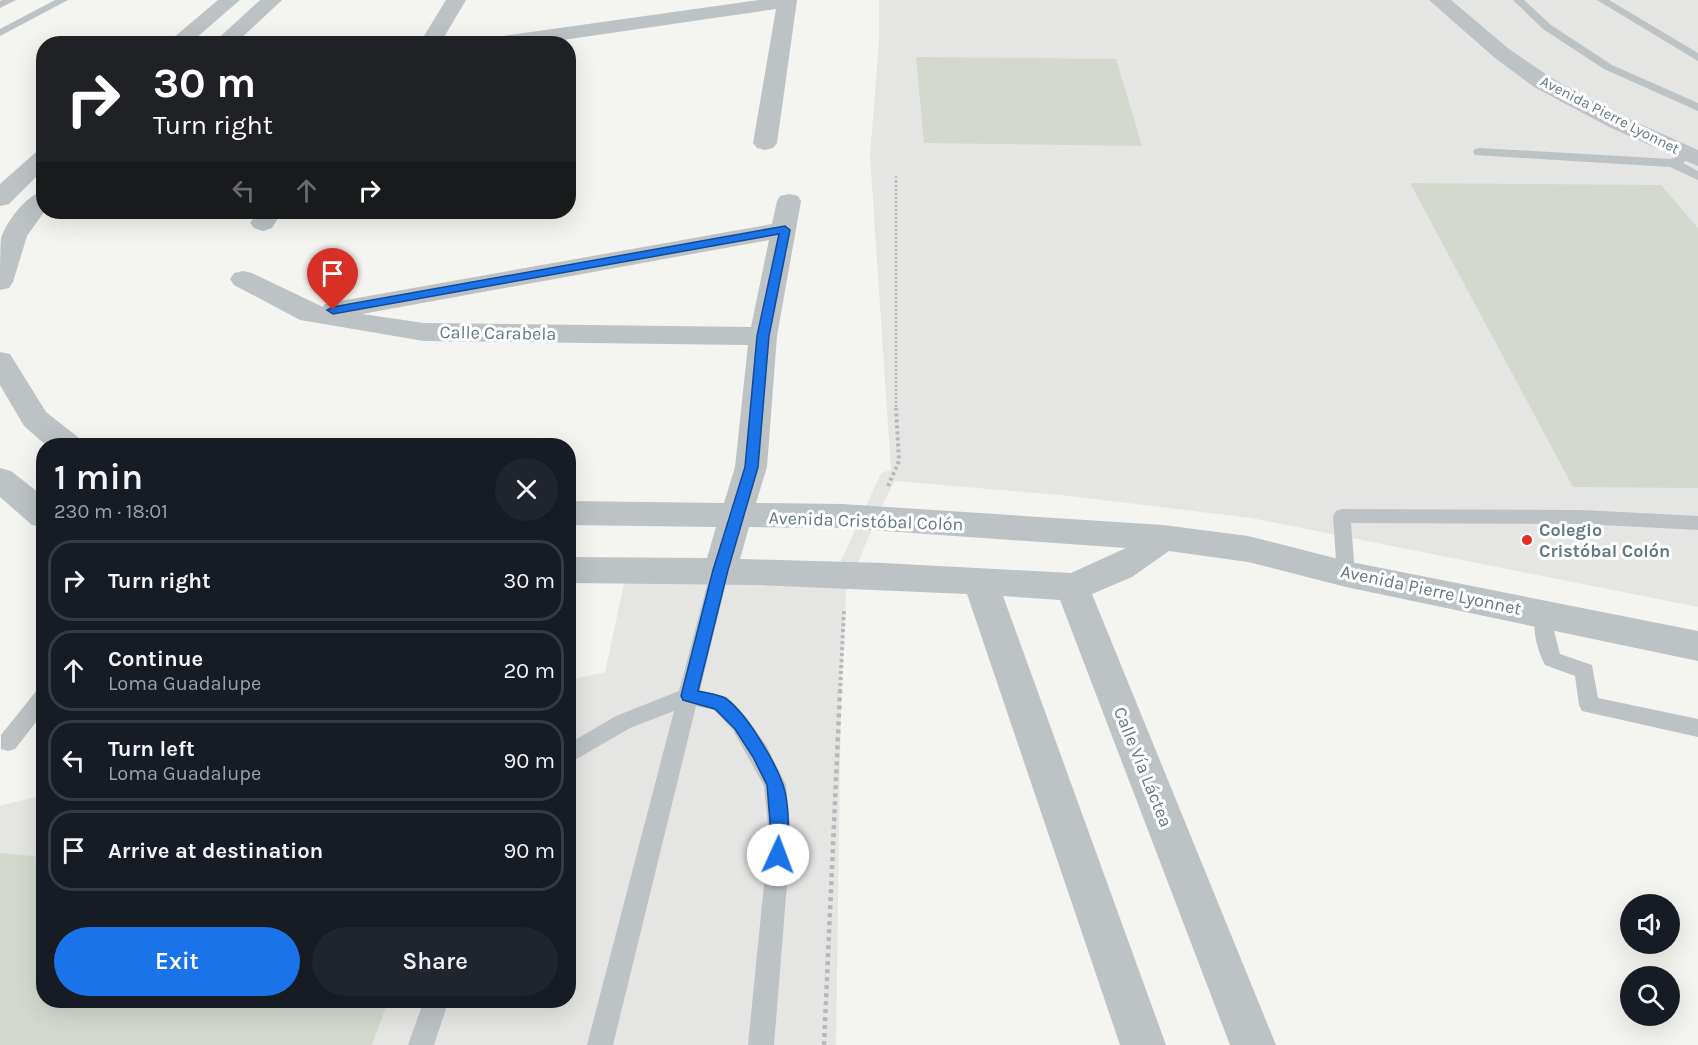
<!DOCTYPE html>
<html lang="en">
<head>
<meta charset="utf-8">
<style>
	body { margin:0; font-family:Karla,sans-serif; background:#20242c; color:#f1f3f6; height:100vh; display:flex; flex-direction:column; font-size:22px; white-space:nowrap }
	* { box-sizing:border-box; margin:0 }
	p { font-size:20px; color:#9ea1a6 }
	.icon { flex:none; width:33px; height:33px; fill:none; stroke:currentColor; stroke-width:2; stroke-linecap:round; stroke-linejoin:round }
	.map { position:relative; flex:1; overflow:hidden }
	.details { position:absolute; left:36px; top:438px; width:540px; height:570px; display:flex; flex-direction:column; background:#171b24; border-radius:24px; box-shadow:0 6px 24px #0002 }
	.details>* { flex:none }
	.hud { position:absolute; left:36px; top:36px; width:540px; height:183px; border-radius:24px; box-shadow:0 6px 24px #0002; background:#202124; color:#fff; overflow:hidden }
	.buttons { position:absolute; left:1620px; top:894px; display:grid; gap:12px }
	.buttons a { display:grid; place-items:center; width:60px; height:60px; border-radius:50%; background:#171b24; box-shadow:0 6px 24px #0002; font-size:30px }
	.pin { position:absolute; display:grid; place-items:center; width:51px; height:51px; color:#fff; margin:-62px -26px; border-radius:50% 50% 50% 0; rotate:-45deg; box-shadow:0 0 6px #0007 }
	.pin .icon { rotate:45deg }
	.me { position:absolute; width:66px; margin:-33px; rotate:2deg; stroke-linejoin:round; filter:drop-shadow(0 0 4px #0008) }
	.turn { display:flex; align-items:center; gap:21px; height:126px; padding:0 18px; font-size:27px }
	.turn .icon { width:78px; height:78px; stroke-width:2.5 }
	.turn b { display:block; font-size:42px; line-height:51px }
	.lanes { display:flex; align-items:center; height:57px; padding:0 18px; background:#0003; justify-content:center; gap:30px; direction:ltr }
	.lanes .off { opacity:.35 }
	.round { display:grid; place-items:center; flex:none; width:63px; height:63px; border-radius:32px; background:#20242c }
	.overview { display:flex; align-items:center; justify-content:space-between; height:102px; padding:0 18px }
	h1 { font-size:36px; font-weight:600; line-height:45px }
	.action { display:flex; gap:12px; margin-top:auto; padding:12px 18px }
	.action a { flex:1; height:69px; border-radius:36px; background:#1a73e8; color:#fff; font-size:24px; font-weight:600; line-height:69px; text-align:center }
	.action a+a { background:#20242c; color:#f1f3f6 }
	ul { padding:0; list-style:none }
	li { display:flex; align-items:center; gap:18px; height:81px; margin:0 12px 9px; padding:0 6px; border:3px solid #363941; border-radius:24px }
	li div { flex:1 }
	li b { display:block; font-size:22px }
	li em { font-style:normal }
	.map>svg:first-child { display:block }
</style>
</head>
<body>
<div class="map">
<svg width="1698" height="1045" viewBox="0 0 1698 1045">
	<rect width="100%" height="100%" fill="#f4f4f0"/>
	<!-- built -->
	<path fill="#e5e5e4" d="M879,0h819v607l-447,-89 -181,-22 -175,-15 -14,26 -35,85 -5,99 -5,354h-836v-239l43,-11 1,205h524l1,-320 36,-8 20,-93 212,-9 44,-97 10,-3 -21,-315 9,-112z"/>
	<!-- green -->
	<g fill="#d4d9cf">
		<path d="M916,57l200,2 26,87 -218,-3z"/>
		<path d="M1410,183l251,2 37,43v260l-125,-1z"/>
		<path d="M0,853l43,4 1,143 344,1 -16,44h-372z"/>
	</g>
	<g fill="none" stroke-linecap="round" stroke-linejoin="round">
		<!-- path-far3 -->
		<path stroke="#b5b9bb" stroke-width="2" stroke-dasharray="2 2" stroke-linecap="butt" d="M896,176v6"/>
		<!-- path-far2 -->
		<path stroke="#b5b9bb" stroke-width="3" stroke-dasharray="2 2" stroke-linecap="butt" d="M896,181v228"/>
		<!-- path-far1 -->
		<g stroke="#b5b9bb" stroke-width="4" stroke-dasharray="3 3" stroke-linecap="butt">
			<path d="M888,486l11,-25 -3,-53"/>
			<path d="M840,692l4,-81"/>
		</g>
		<!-- path -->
		<path stroke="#b5b9bb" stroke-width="4.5" stroke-dasharray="4 4" stroke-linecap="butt" d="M824,1045l16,-354"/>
		<!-- service -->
		<g fill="#bdc2c4" fill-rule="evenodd">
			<path d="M2,0h14l-16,8v-7z"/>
			<path d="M55,0h13l-68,36v-7z"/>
			<path d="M1513,0h11l27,25 61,40 86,38v8l-94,-42 -61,-40z"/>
			<path d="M1597,0h12l89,53v8z"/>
			<path d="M1479,148l192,11 11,-4 6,4 -5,4 15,8v9l-28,-13 -195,-12 -2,-3 2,-3z"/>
			<path d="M1342,509l241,1 115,6v14l-115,-6 -232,-1 4,51 -2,5 -7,2 -7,-2 -2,-5 -4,-58 3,-5z"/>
			<path d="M720,563l7,2 2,5 -29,120 27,7 20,21 19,27 20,40 5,49 -17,211h-26l21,-211 -5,-48 -31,-56 -19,-20 -18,-4 -83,339h-26l87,-334 -44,17 -62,36v-20l48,-28 63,-25 32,-121 2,-5z"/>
			<path d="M1545,606l7,3 3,5 -1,17 6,23 32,11 6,33 100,21v18l-116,-26 -3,-6 -4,-29 -30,-11c-8,-16 -15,-40 -7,-56z"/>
			<path d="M44,688v24l-29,37 -7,2 -7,-2v-14l36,-45z"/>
			<path d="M424,1000h25l-15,45h-26z"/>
		</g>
		<!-- minor -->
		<g fill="#bdc2c4" fill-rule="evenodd">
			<path d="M218,0h22l-51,44h-23z"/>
			<path d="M260,0h22l-47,44h-23z"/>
			<path d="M446,0h20l-26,44h-21z"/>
			<path d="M759,0h38l-20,143 -4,5 -8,2 -8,-2 -4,-5 23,-134 -241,35h-56l3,-4 7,-2z"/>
			<path d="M1429,0h22l58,49 41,28 57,32 91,41v16l-87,-38 -77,-41 -39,-29z"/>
			<path d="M44,150v19l-35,35 -9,2v-22l36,-32z"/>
			<path d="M44,191v21l-17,24 -14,46 -4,6 -9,2c0,-15 0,-37 1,-52 6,-17 25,-43 43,-47z"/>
			<path d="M789,194l9,2 3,5 -24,135 -10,131 -11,36 86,1 321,21 85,11 98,25 352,70v30l-352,-74 -98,-25 -79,-11 -37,26 -40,17 184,451h-46l-170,-445 -57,-4 163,449h-46l-153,-451 -210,-9 -189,-2v-26l139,1 9,-31 -148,-2v-24l156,2 11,-36 13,-122 -324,-4 -124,-21 -66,-35 -4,-6 4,-6 9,-2 9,2 71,34 2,-3 10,-2 437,-78 5,-23 3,-5zM769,240l-18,87 -327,-4 -62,-9zM749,527l93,1 284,20 -55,25 -188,-10 -143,-4z"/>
			<path d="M258,212h24l-10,16 -9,3 -9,-3 -4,-5z"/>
			<path d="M0,352l10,2 36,58 33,26 4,8h-36l-23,-20 -24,-41z"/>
			<path d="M0,468l11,3 33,26v31l-12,-3 -32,-28z"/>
		</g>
	</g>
	<!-- route -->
	<path fill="#1a73e8" stroke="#114b97" stroke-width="1.5" d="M785,226l5,4 -21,106 -11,131 -30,103 -30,121c8,2 20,3 27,7 20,13 49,62 57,84 7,17 9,63 2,79l-6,2 -6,-2 -3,-6 2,-21 -4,-49 -14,-28 -18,-28 -20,-20 -32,-9 -2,-4 32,-126 32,-103 12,-131 22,-102 -446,80 -6,-4 6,-3z"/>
	<!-- markers -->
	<circle fill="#e33022" stroke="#fff" stroke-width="2" cx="1527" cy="540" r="6"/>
	<g text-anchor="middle" stroke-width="6" stroke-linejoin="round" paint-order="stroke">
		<!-- far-street labels -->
		<g font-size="15" fill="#637981" stroke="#fff">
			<text transform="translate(1610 115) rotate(27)" y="5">Avenida Pierre Lyonnet</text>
		</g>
		<!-- street labels -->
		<g font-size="18" fill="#637981" stroke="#fff">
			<text transform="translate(498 333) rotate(1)" y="6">Calle Carabela</text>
			<text transform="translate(866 521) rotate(2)" y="6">Avenida Cristóbal Colón</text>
			<text transform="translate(1431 590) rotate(12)" y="6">Avenida Pierre Lyonnet</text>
			<text transform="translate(1143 767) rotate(68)" y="6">Calle Vía Láctea</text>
		</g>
		<!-- poi labels -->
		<g font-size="18" font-weight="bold" fill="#637981" stroke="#fff" text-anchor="start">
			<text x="1539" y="536">Colegio<tspan x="1539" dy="21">Cristóbal Colón</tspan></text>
		</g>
	</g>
</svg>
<div class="buttons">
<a><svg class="icon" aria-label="sound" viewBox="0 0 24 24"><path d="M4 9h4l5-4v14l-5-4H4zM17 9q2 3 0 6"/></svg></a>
<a><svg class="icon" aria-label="search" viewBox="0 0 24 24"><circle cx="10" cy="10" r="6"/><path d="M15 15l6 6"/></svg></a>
</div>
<div class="pin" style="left:333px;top:310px;background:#d93025"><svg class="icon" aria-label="arrive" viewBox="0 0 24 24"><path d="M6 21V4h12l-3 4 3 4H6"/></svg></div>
<svg class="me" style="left:778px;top:855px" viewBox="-20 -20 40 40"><circle r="19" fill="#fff"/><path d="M0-13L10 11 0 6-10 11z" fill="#1a73e8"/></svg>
<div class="hud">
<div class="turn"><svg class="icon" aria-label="right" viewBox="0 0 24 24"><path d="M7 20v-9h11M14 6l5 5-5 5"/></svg><div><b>30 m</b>Turn right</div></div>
<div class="lanes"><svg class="icon off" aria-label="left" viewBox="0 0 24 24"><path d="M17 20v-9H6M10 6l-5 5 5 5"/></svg><svg class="icon off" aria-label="ahead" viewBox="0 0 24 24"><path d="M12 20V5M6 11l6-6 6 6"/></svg><svg class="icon" aria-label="right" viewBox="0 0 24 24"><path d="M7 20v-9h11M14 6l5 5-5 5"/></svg></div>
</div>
<section class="details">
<div class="overview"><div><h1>1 min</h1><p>230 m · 18:01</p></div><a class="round"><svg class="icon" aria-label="close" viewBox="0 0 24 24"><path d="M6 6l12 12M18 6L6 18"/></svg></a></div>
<ul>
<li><svg class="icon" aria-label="right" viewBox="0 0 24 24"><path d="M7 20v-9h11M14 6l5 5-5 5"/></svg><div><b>Turn right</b></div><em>30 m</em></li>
<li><svg class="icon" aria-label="ahead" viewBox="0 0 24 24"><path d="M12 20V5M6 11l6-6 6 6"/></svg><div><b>Continue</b><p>Loma Guadalupe</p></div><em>20 m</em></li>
<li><svg class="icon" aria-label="left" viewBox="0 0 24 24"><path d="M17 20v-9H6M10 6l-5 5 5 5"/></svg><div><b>Turn left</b><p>Loma Guadalupe</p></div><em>90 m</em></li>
<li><svg class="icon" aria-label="arrive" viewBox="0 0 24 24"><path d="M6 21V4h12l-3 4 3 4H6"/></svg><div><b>Arrive at destination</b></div><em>90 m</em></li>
</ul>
<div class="action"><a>Exit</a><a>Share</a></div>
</section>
</div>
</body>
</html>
